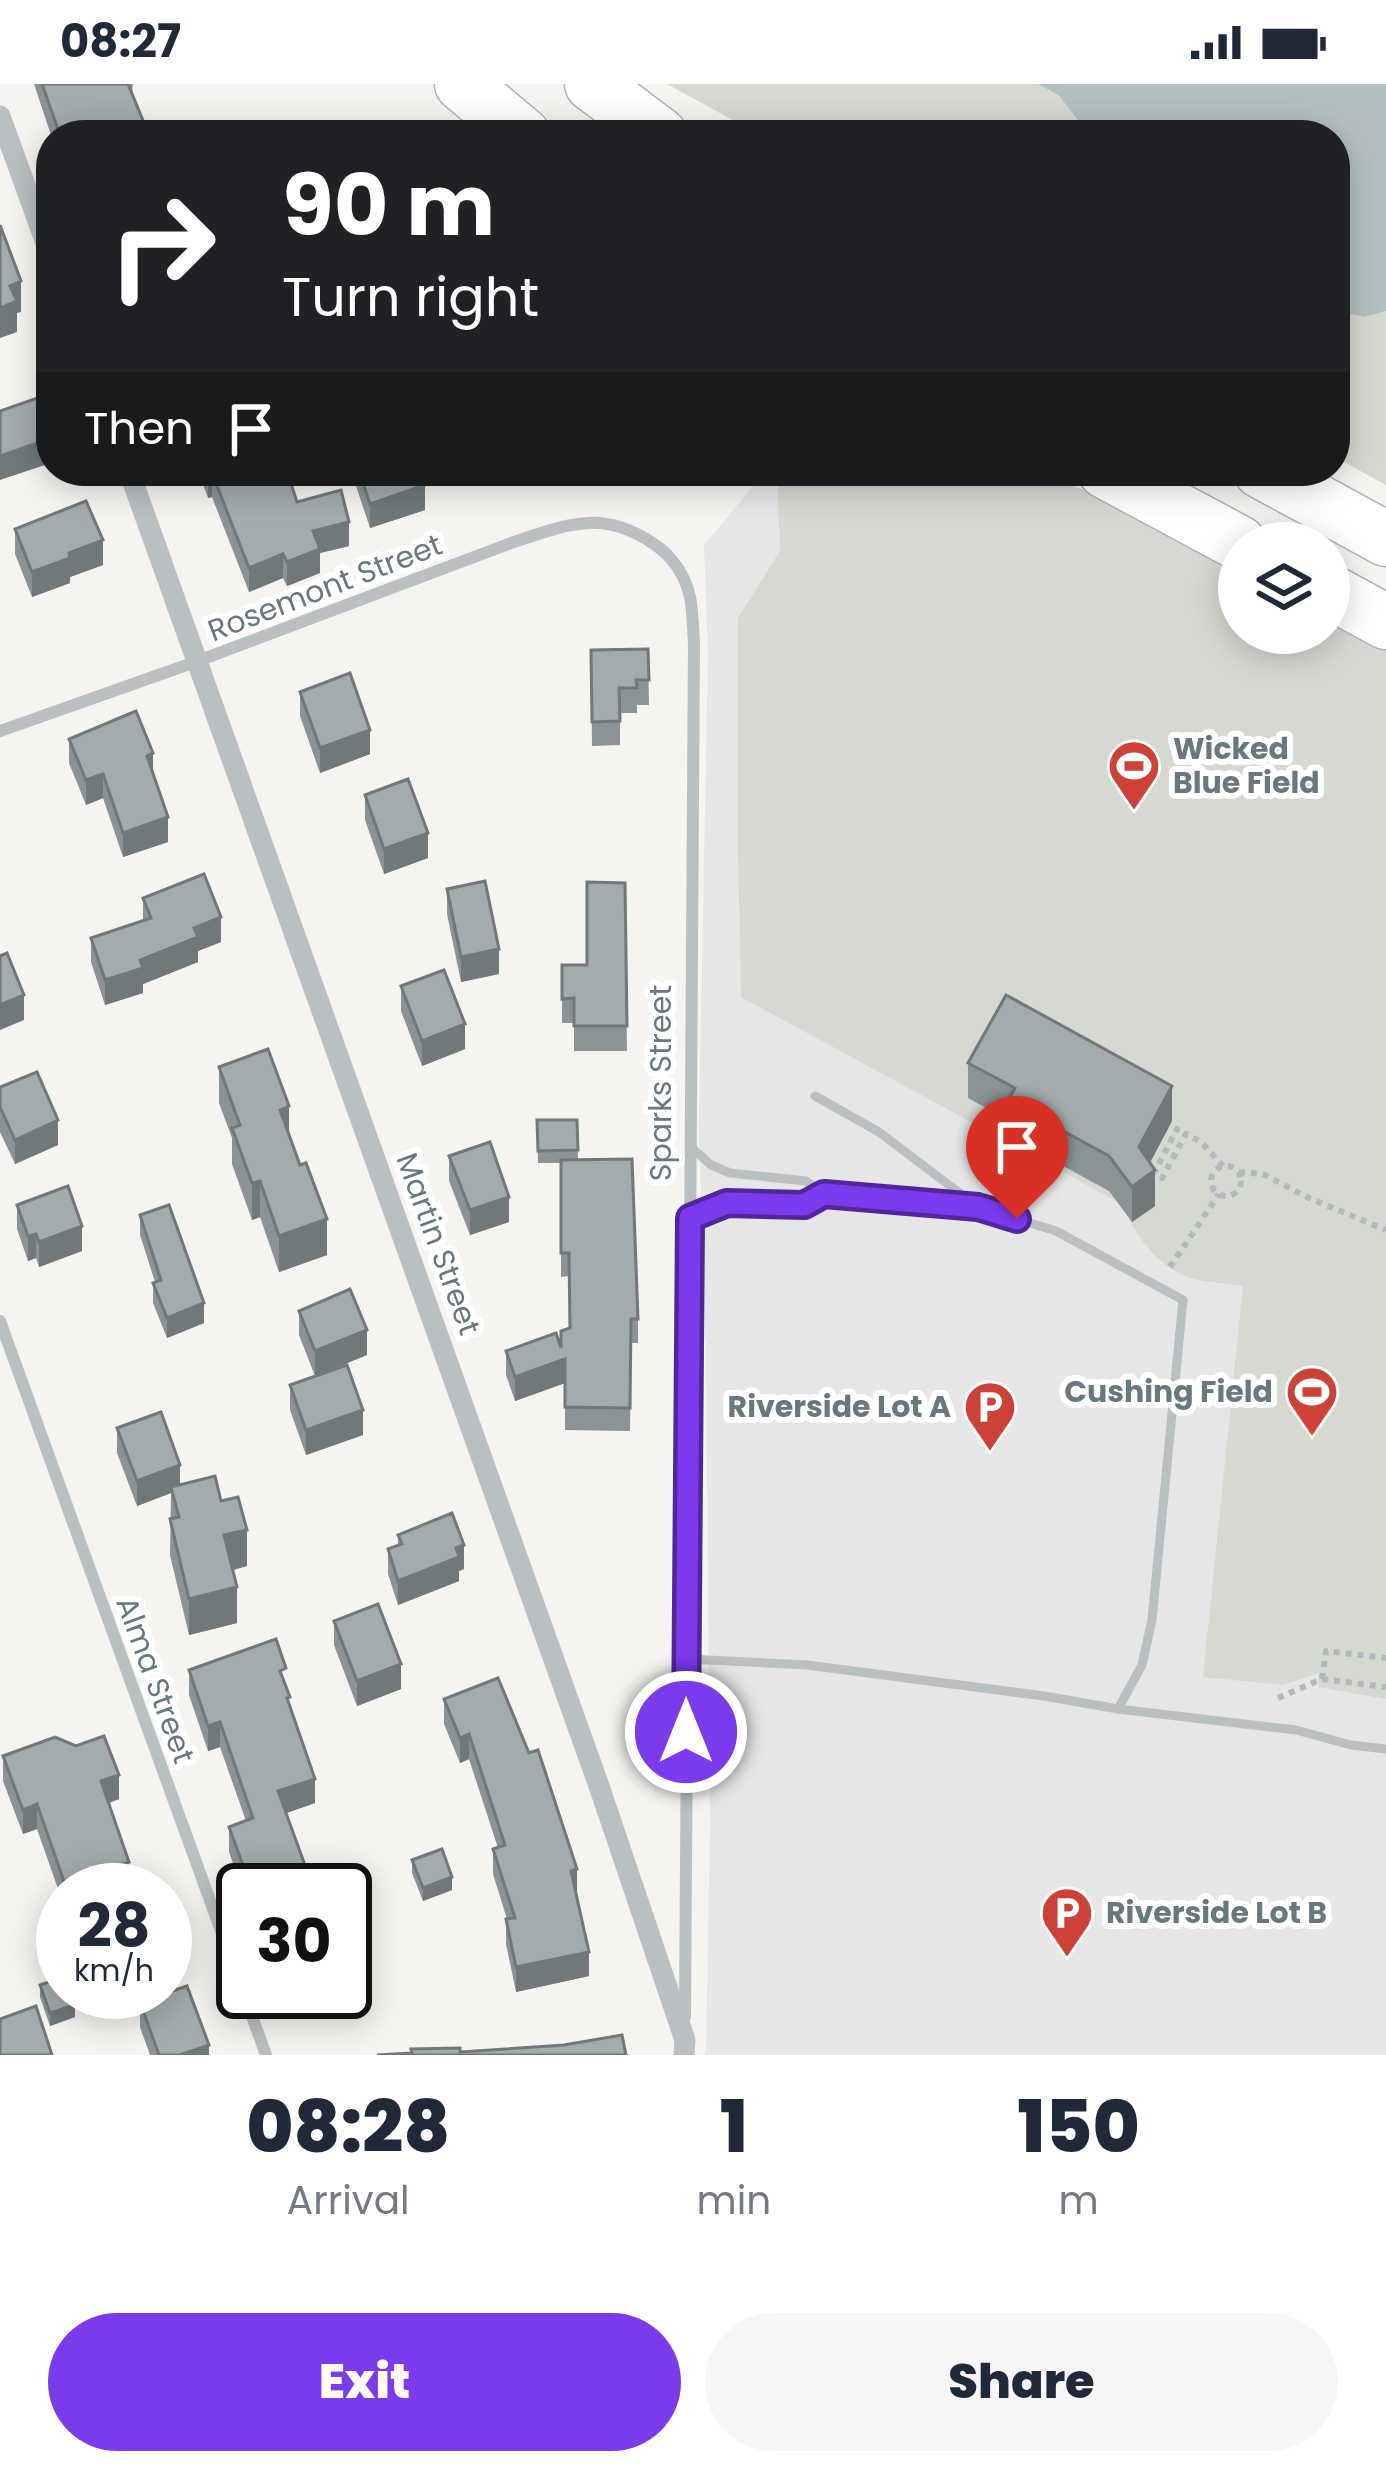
<!DOCTYPE html>
<html lang="en">
<head>
<meta charset="utf-8">
<style>
	body { margin:0; font-family:Poppins,sans-serif; background:#f6f6f7; color:#1f2937; height:100vh; display:flex; flex-direction:column; font-size:45px; white-space:nowrap }
	* { box-sizing:border-box; margin:0 }
	p { font-size:39px; color:#747a83 }
	.icon { flex:none; width:66px; height:66px; fill:none; stroke:currentColor; stroke-width:2; stroke-linecap:round; stroke-linejoin:round }
	.map { position:relative; height:1971px; overflow:hidden }
	.drawer { display:flex; flex-direction:column; background:#fff; flex:1 }
	.drawer>* { flex:none }
	.hud { position:absolute; left:36px; top:36px; width:1314px; height:366px; border-radius:48px; box-shadow:0 6px 30px #0003; background:#202124; color:#fff; overflow:hidden }
	.buttons { position:absolute; left:1218px; top:438px; display:grid; gap:24px }
	.buttons a { display:grid; place-items:center; width:132px; height:132px; border-radius:50%; background:#fff; box-shadow:0 6px 30px #0003; font-size:60px }
	.speed { position:absolute; left:36px; top:1779px; display:flex; gap:24px; font-size:60px; font-weight:700; text-align:center }
	.speed>* { display:grid; place-content:center; width:156px; height:156px; border-radius:50%; background:#fff; box-shadow:0 6px 30px #0003; line-height:1 }
	.speed small { font-size:30px; font-weight:400 }
	.speed .limit { border:6px solid #111; border-radius:18px; background:#fff; color:#111 }
	.pin { position:absolute; display:grid; place-items:center; width:102px; height:102px; color:#fff; margin:-123px -51px; border-radius:50% 50% 50% 0; rotate:-45deg; box-shadow:0 0 12px #0007 }
	.pin .icon { rotate:45deg }
	.me { position:absolute; width:132px; margin:-66px; rotate:0deg; stroke-linejoin:round; filter:drop-shadow(0 0 9px #0008) }
	.turn { display:flex; align-items:center; gap:42px; height:252px; padding:0 48px; font-size:54px }
	.turn .icon { width:156px; height:156px; stroke-width:2.5 }
	.turn b { display:block; font-size:84px; line-height:102px }
	.then { display:flex; align-items:center; height:114px; padding:0 48px; background:#0003; gap:24px; font-size:45px }
	.eta { display:flex; justify-content:space-evenly; align-items:center; height:204px; text-align:center }
	.eta b { font-size:72px; font-weight:800; line-height:84px }
	.action { display:flex; gap:24px; margin-top:auto; padding:24px 48px }
	.action a { flex:1; height:138px; border-radius:72px; background:#7c3aed; color:#fff; font-size:48px; font-weight:800; line-height:138px; text-align:center }
	.action a+a { background:#f6f6f7; color:#1f2937 }
	.status { display:flex; justify-content:space-between; align-items:center; height:84px; padding:0 60px; background:#fff; direction:ltr }
	.status svg { height:33px; fill:currentColor }
	.map>svg:first-child { display:block }
</style>
</head>
<body>
<div class="status"><b>08:27</b><svg viewBox="0 0 49 12"><path d="M0 12V9h3v3zM5 12V6h3v6zM10 12V3h3v9zM15 12V0h3v12zM26 1h20v11H26zM47 4h2v5h-2z"/></svg></div>
<div class="map">
<svg width="1386" height="1971" viewBox="0 0 1386 1971">
	<rect width="100%" height="100%" fill="#f5f4f1"/>
	<!-- built -->
	<path fill="#e5e6e5" d="M766,387h272l201,162h90l57,14v1408h-680l4,-232 -4,-473 -7,-223 9,-475 -4,-107z"/>
	<!-- green -->
	<g fill="#d5d9d1">
		<path d="M667,0h371l20,11 32,40h-330z"/>
		<path d="M1335,227l30,6 21,-6v174l-51,-28z"/>
		<path d="M777,387h261l110,46 91,50v66h90v-16l57,30v1052l-68,-12 1,-14 -36,12 -80,-8 40,-391c-16,-3 -33,-3 -49,-7 -37,-11 -57,-42 -72,-75l-381,-207 -3,-151v-228l42,-67z"/>
	</g>
	<!-- water -->
	<path fill="#b2c0c2" d="M1038,0h348v227l-21,6 -30,-6v-176h-245l-32,-40z"/>
	<g fill="none" stroke-linecap="round" stroke-linejoin="round">
		<!-- primary casing -->
		<g stroke="#aeb3b5" stroke-width="57">
			<g id="primary">
				<path d="M462,0l61,51"/>
				<path d="M592,0l68,51"/>
				<path d="M1105,387l134,72"/>
				<path d="M1261,387l125,68"/>
				<path d="M1329,507l57,31"/>
			</g>
		</g>
		<!-- path -->
		<g stroke="#b4b8ba" stroke-width="6" stroke-dasharray="6 6" stroke-linecap="butt">
			<path d="M1164,1038l13,7 -23,44 8,5 24,-44 15,8 22,24"/>
			<circle cx="1226" cy="1097" r="15"/>
			<path d="M1239,1088l24,2 46,24 77,32"/>
			<path d="M1170,1183l49,-73"/>
			<path d="M1322,1595l4,-28 60,7"/>
			<path d="M1278,1614l44,-19 64,8"/>
		</g>
		<!-- service -->
		<g stroke="#babfc1" stroke-width="9">
			<path d="M815,1012l64,36 99,75"/>
			<path d="M691,1063l20,18 19,8 76,8 18,13 154,13 78,24 127,69 -31,320 -10,45 -24,44"/>
			<path d="M690,1134l37,-15 77,2 20,-11"/>
			<path d="M687,1575l120,6 237,31 74,13 178,21 55,15 35,4"/>
		</g>
		<!-- minor -->
		<g stroke="#babfc1" stroke-width="12">
			<path d="M0,647l198,-70 313,-118c55,-18 90,-35 143,1 18,12 31,31 36,53 3,15 3,32 4,47l-9,1373"/>
			<path d="M0,1237l266,734"/>
		</g>
		<!-- tertiary -->
		<g stroke="#babfc1" stroke-width="21">
			<path d="M0,32l51,141"/>
			<path d="M129,387l470,1315 86,254 -1,15"/>
		</g>
		<!-- primary -->
		<use href="#primary" stroke="#fff" stroke-width="54"/>
	</g>
	<!-- wall -->
	<g fill="#8b9396">
		<path d="M34,0h99l-1,9 17,42h-98z"/>
		<path d="M198,387h89l10,31 52,44 -29,7v20l-33,13 -4,-8 -34,14 -37,-95 -4,1z"/>
		<path d="M356,387h64l5,39 -55,18 -14,-42z"/>
		<path d="M15,445l88,36 -33,12v6l-38,14 -17,-43z"/>
		<path d="M648,565l1,56h-12v8h-17v32l-28,1 -1,-96z"/>
		<path d="M300,608l70,62 -50,19 -20,-57z"/>
		<path d="M69,655l84,36 15,67 -45,15 -20,-59 -17,7 -17,-42z"/>
		<path d="M365,711l63,63 -44,16 -19,-54z"/>
		<path d="M625,799l2,168h-53v-28h-12v-58h25z"/>
		<path d="M447,805l52,85 -38,8 -14,-68z"/>
		<path d="M143,814l78,44 -23,9v11l-55,22v9l-38,12 -14,-43v-24l52,-17z"/>
		<path d="M401,902l64,63 -43,17 -21,-55z"/>
		<path d="M968,979l204,58 -22,42 5,43 -23,16 -23,-31 -101,-55v-16l-40,-22z"/>
		<path d="M219,983l70,68 38,120 -48,17 -19,-55 -8,3 -20,-56v-26l-13,-35z"/>
		<path d="M0,1003l58,58 -43,19 -15,-32z"/>
		<path d="M537,1036h40l1,40 60,159v24h-7l-1,88 -65,-1v-47l-50,18 -9,-26v-24l55,-3 9,-20 -1,-52 -8,1v-114h-23z"/>
		<path d="M449,1072l60,66 -39,13 -21,-54z"/>
		<path d="M17,1121l65,46 -43,16 -3,-9 -8,3 -11,-32z"/>
		<path d="M140,1131l64,108 -37,15 -14,-35v-20l2,-1 -15,-47z"/>
		<path d="M299,1227l68,44 -52,21 -16,-41z"/>
		<path d="M290,1301l73,50 -57,20 -16,-45z"/>
		<path d="M117,1344l63,57 41,16 26,65 -14,4 4,53 -48,12 -19,-80 1,-62 -34,13 -20,-53z"/>
		<path d="M398,1451l66,34 -5,2v10l-61,24 -10,-31v-25l10,-3z"/>
		<path d="M334,1537l67,68 -44,17 -23,-61z"/>
		<path d="M189,1586l97,18 29,115 -29,10 28,77 -71,1 -14,-39v-25l17,-6 -26,-74 -12,4 -19,-56z"/>
		<path d="M444,1615l133,194 12,83 -73,16 -10,-48v-25h1l-14,-45v-25l5,-1 -29,-89 -9,4 -16,-39z"/>
		<path d="M3,1672l116,43 -11,4 21,83 -11,4h-55v13l-26,-74 -14,5 -20,-53z"/>
		<path d="M412,1776l40,30 -29,11 -11,-28z"/>
		<path d="M40,1901l35,32 -25,9 -10,-29z"/>
		<path d="M140,1918l69,53h-59l-10,-28z"/>
	</g>
	<!-- shaded-wall -->
	<g fill="#71787a">
		<path d="M21,197v31l-4,1v19l-17,6v-30l10,-22z"/>
		<path d="M51,354v25l-51,17v-24z"/>
		<path d="M473,387h39l-39,11z"/>
		<path d="M212,389v24l-4,1v-24z"/>
		<path d="M425,401v25l-55,18v-24z"/>
		<path d="M349,438v24l-29,7v20l-33,13v-24l26,-31z"/>
		<path d="M103,456v25l-33,12v6l-38,14v-25l37,-19z"/>
		<path d="M283,470v24l-34,14v-24z"/>
		<path d="M370,646v24l-50,19v-25z"/>
		<path d="M153,669v25l-6,-22z"/>
		<path d="M103,690v24l-17,7v-25z"/>
		<path d="M168,733v25l-45,15v-24z"/>
		<path d="M428,749v25l-44,16v-25z"/>
		<path d="M221,833v25l-23,9v11l-55,22v9l-38,12v-25l89,-52z"/>
		<path d="M499,865v25l-38,8v-25z"/>
		<path d="M24,911v25l-24,10v-25z"/>
		<path d="M465,940v25l-43,17v-25z"/>
		<path d="M1172,1002v35l-32,60 15,-11v36l-23,16v-35l7,-40z"/>
		<path d="M289,1022v36l-9,-32z"/>
		<path d="M58,1036v25l-43,19v-24z"/>
		<path d="M260,1097v36l-8,3v-37z"/>
		<path d="M509,1113v25l-39,13v-25z"/>
		<path d="M327,1135v36l-48,17v-36z"/>
		<path d="M82,1142v25l-43,16v-25z"/>
		<path d="M36,1150v24l-8,3v-25z"/>
		<path d="M204,1219v20l-37,15v-20z"/>
		<path d="M367,1246v25l-52,21v-25z"/>
		<path d="M565,1275v24l-50,18v-24z"/>
		<path d="M363,1326v25l-57,20v-25z"/>
		<path d="M180,1381v25l-9,-3v6l-34,13v-25z"/>
		<path d="M247,1446v36l-23,6v-37z"/>
		<path d="M464,1461v24l-5,2v10l-61,24v-24z"/>
		<path d="M237,1503v36l-48,12v-36z"/>
		<path d="M401,1580v25l-44,17v-25z"/>
		<path d="M220,1638v25l-12,4v-25z"/>
		<path d="M469,1650v25l-9,4v-25z"/>
		<path d="M119,1691v24l-18,7v-25z"/>
		<path d="M315,1695v24l-37,13v-25z"/>
		<path d="M37,1720v25l-14,5v-24z"/>
		<path d="M129,1778v24l-11,4h-21v-17z"/>
		<path d="M577,1785v24l-6,2v-24z"/>
		<path d="M452,1793v13l-29,11v-13z"/>
		<path d="M589,1868v24l-73,16v-25z"/>
		<path d="M75,1921v12l-25,9v-13z"/>
		<path d="M209,1961v10h-29z"/>
	</g>
	<!-- building -->
	<g fill="#a2abae" stroke="#71787a" stroke-width="3">
		<path d="M42,0h86l21,51h-89z"/>
		<path d="M0,141l21,56 -11,5 7,15 -17,7z"/>
		<path d="M49,310l2,7v37l-51,18v-45z"/>
		<path d="M207,387h80l10,31 44,-12 8,32 -36,9 7,18 -33,13 -4,-8 -34,14 -37,-95 -4,1z"/>
		<path d="M359,387h61l5,14 -55,19z"/>
		<path d="M86,417l17,39 -34,13 1,5 -38,14 -17,-43z"/>
		<path d="M648,565l1,31h-13l1,8h-18l1,33 -28,1 -1,-72z"/>
		<path d="M350,589l20,57 -50,18 -20,-56z"/>
		<path d="M136,627l17,42 -6,3 21,61 -45,16 -20,-59 -17,6 -17,-41z"/>
		<path d="M408,695l20,54 -44,16 -19,-54z"/>
		<path d="M204,790l17,43 -27,11 4,9 -58,23 3,8 -38,12 -14,-42 60,-20 -8,-20z"/>
		<path d="M485,797l14,68 -38,8 -14,-68z"/>
		<path d="M587,798l38,1 2,143h-53v-28l-12,1v-34h25z"/>
		<path d="M7,869l17,42 -24,10v-49z"/>
		<path d="M444,886l21,54 -43,17 -21,-55z"/>
		<path d="M1006,911l166,91 -33,61 16,23 -23,17 -23,-31 -101,-55 7,-13 -47,-25z"/>
		<path d="M268,965l21,57 -9,4 20,55 6,-2 21,56 -48,17 -19,-55 -8,2 -20,-55 8,-3 -21,-58z"/>
		<path d="M37,988l21,48 -43,20 -15,-33v-20z"/>
		<path d="M537,1036h40l1,30 -40,1z"/>
		<path d="M490,1058l19,55 -39,13 -21,-54z"/>
		<path d="M632,1075l6,160h-7l-1,89 -65,-1v-48l-50,18 -9,-26 50,-18 5,15v-17l9,-3 -1,-75h-8v-93z"/>
		<path d="M68,1102l14,40 -43,16 -3,-8 -8,2 -11,-31z"/>
		<path d="M169,1121l35,98 -37,15 -14,-35 8,-3 -21,-65z"/>
		<path d="M350,1205l17,41 -52,21 -16,-40z"/>
		<path d="M347,1281l16,45 -57,20 -16,-45z"/>
		<path d="M161,1328l19,53 -43,16 -20,-53z"/>
		<path d="M215,1392l6,25 17,-4 9,33 -23,5 13,52 -48,12 -19,-80 9,-2 -8,-30z"/>
		<path d="M452,1429l12,32 -8,3 3,9 -61,24 -10,-32 14,-5 -4,-9z"/>
		<path d="M378,1520l23,60 -44,17 -23,-60z"/>
		<path d="M276,1555l10,29 -6,3 10,26 -3,1 28,81 -37,12 36,99h-62l-23,-63 24,-9 -33,-96 -12,4 -19,-56z"/>
		<path d="M498,1594l31,75 9,-3 39,119 -6,2 18,81 -73,15 -10,-48 9,-1 -22,-69 12,-4 -36,-111 -9,4 -16,-39z"/>
		<path d="M104,1652l15,39 -18,6 28,81 -32,11 6,17h-36l-30,-86 -14,6 -20,-54 52,-19 21,9z"/>
		<path d="M442,1765l10,28 -29,11 -11,-28z"/>
		<path d="M63,1893v15h8l4,13 -25,8 -10,-28z"/>
		<path d="M187,1902l22,59 -29,10h-21l-19,-53z"/>
		<path d="M36,1922l16,49h-52v-36z"/>
		<path d="M622,1951l4,20h-249l35,-2 -1,-4 49,-1v4l104,-7z"/>
	</g>
	<g fill="none" stroke-linecap="round" stroke-linejoin="round">
		<!-- route casing -->
		<g stroke="#51269a" stroke-width="30">
			<path id="route" d="M686,1648l4,-514 37,-15 77,2 20,-11 154,13 39,12"/>
		</g>
		<!-- route -->
		<use href="#route" stroke="#7c3aed" stroke-width="21"/>
	</g>
	<!-- icons -->
	<defs>
		<g id="stadium-pin" transform="scale(2.7)"><path d="M0 17L-7.5 6A9.5 9.5 0 1 1 7.5 6Z" fill="#ce4138" stroke="#fff"/><path d="M0-5a6.5 5 0 1 0 0 10a6.5 5 0 1 0 0-10ZM-3.5-1.8h7v3.6h-7Z" fill="#fff"/></g>
		<g id="parking-pin" transform="scale(2.7)"><path d="M0 17L-7.5 6A9.5 9.5 0 1 1 7.5 6Z" fill="#ce4138" stroke="#fff"/><path d="M-3.5-5.5H1a3.5 3.5 0 0 1 0 7H-1V5.5H-3.5ZM-1-3.4V-.6H.8a1.4 1.4 0 0 0 0-2.8Z" fill="#fff"/></g>
	</defs>
	<g fill-rule="evenodd">
		<use href="#stadium-pin" x="1134" y="682"/>
		<use href="#stadium-pin" x="1312" y="1308"/>
		<use href="#parking-pin" x="990" y="1323"/>
		<use href="#parking-pin" x="1067" y="1829"/>
	</g>
	<g text-anchor="middle" stroke-width="12" stroke-linejoin="round" paint-order="stroke">
		<!-- street labels -->
		<g font-size="30" fill="#67787f" stroke="#fff">
			<text transform="translate(325 504) rotate(-21)" y="10">Rosemont Street</text>
			<text transform="translate(661 999) rotate(-90)" y="10">Sparks Street</text>
			<text transform="translate(438 1160) rotate(70)" y="10">Martin Street</text>
			<text transform="translate(155 1596) rotate(70)" y="10">Alma Street</text>
		</g>
		<!-- poi labels -->
		<g font-size="30" font-weight="bold" fill="#67787f" stroke="#fff" text-anchor="start">
			<text x="1173" y="675">Wicked<tspan x="1173" dy="34">Blue Field</tspan></text>
			<text x="1273" y="1318" text-anchor="end">Cushing Field</text>
			<text x="951" y="1333" text-anchor="end">Riverside Lot A</text>
			<text x="1106" y="1839">Riverside Lot B</text>
		</g>
	</g>
</svg>
<div class="buttons">
<a><svg class="icon" aria-label="layers" viewBox="0 0 24 24"><path d="M12 4l9 5-9 5-9-5zM3 14l9 5 9-5"/></svg></a>
</div>
<div class="speed"><div>28<small>km/h</small></div><div class="limit">30</div></div>
<div class="pin" style="left:1017px;top:1135px;background:#d93025"><svg class="icon" aria-label="arrive" viewBox="0 0 24 24"><path d="M6 21V4h12l-3 4 3 4H6"/></svg></div>
<svg class="me" style="left:686px;top:1648px" viewBox="-20 -20 40 40"><circle r="17" fill="#7c3aed" stroke="#fff" stroke-width="3"/><path d="M0-11L8 9 0 5-8 9z" fill="#fff"/></svg>
<div class="hud">
<div class="turn"><svg class="icon" aria-label="right" viewBox="0 0 24 24"><path d="M7 20v-9h11M14 6l5 5-5 5"/></svg><div><b>90 m</b>Turn right</div></div>
<div class="then">Then<svg class="icon" aria-label="arrive" viewBox="0 0 24 24"><path d="M6 21V4h12l-3 4 3 4H6"/></svg></div>
</div>
</div>
<section class="drawer">
<div class="eta">
<div><b>08:28</b><p>Arrival</p></div>
<div><b>1</b><p>min</p></div>
<div><b>150</b><p>m</p></div>
</div>
<div class="action"><a>Exit</a><a>Share</a></div>
</section>
</body>
</html>
